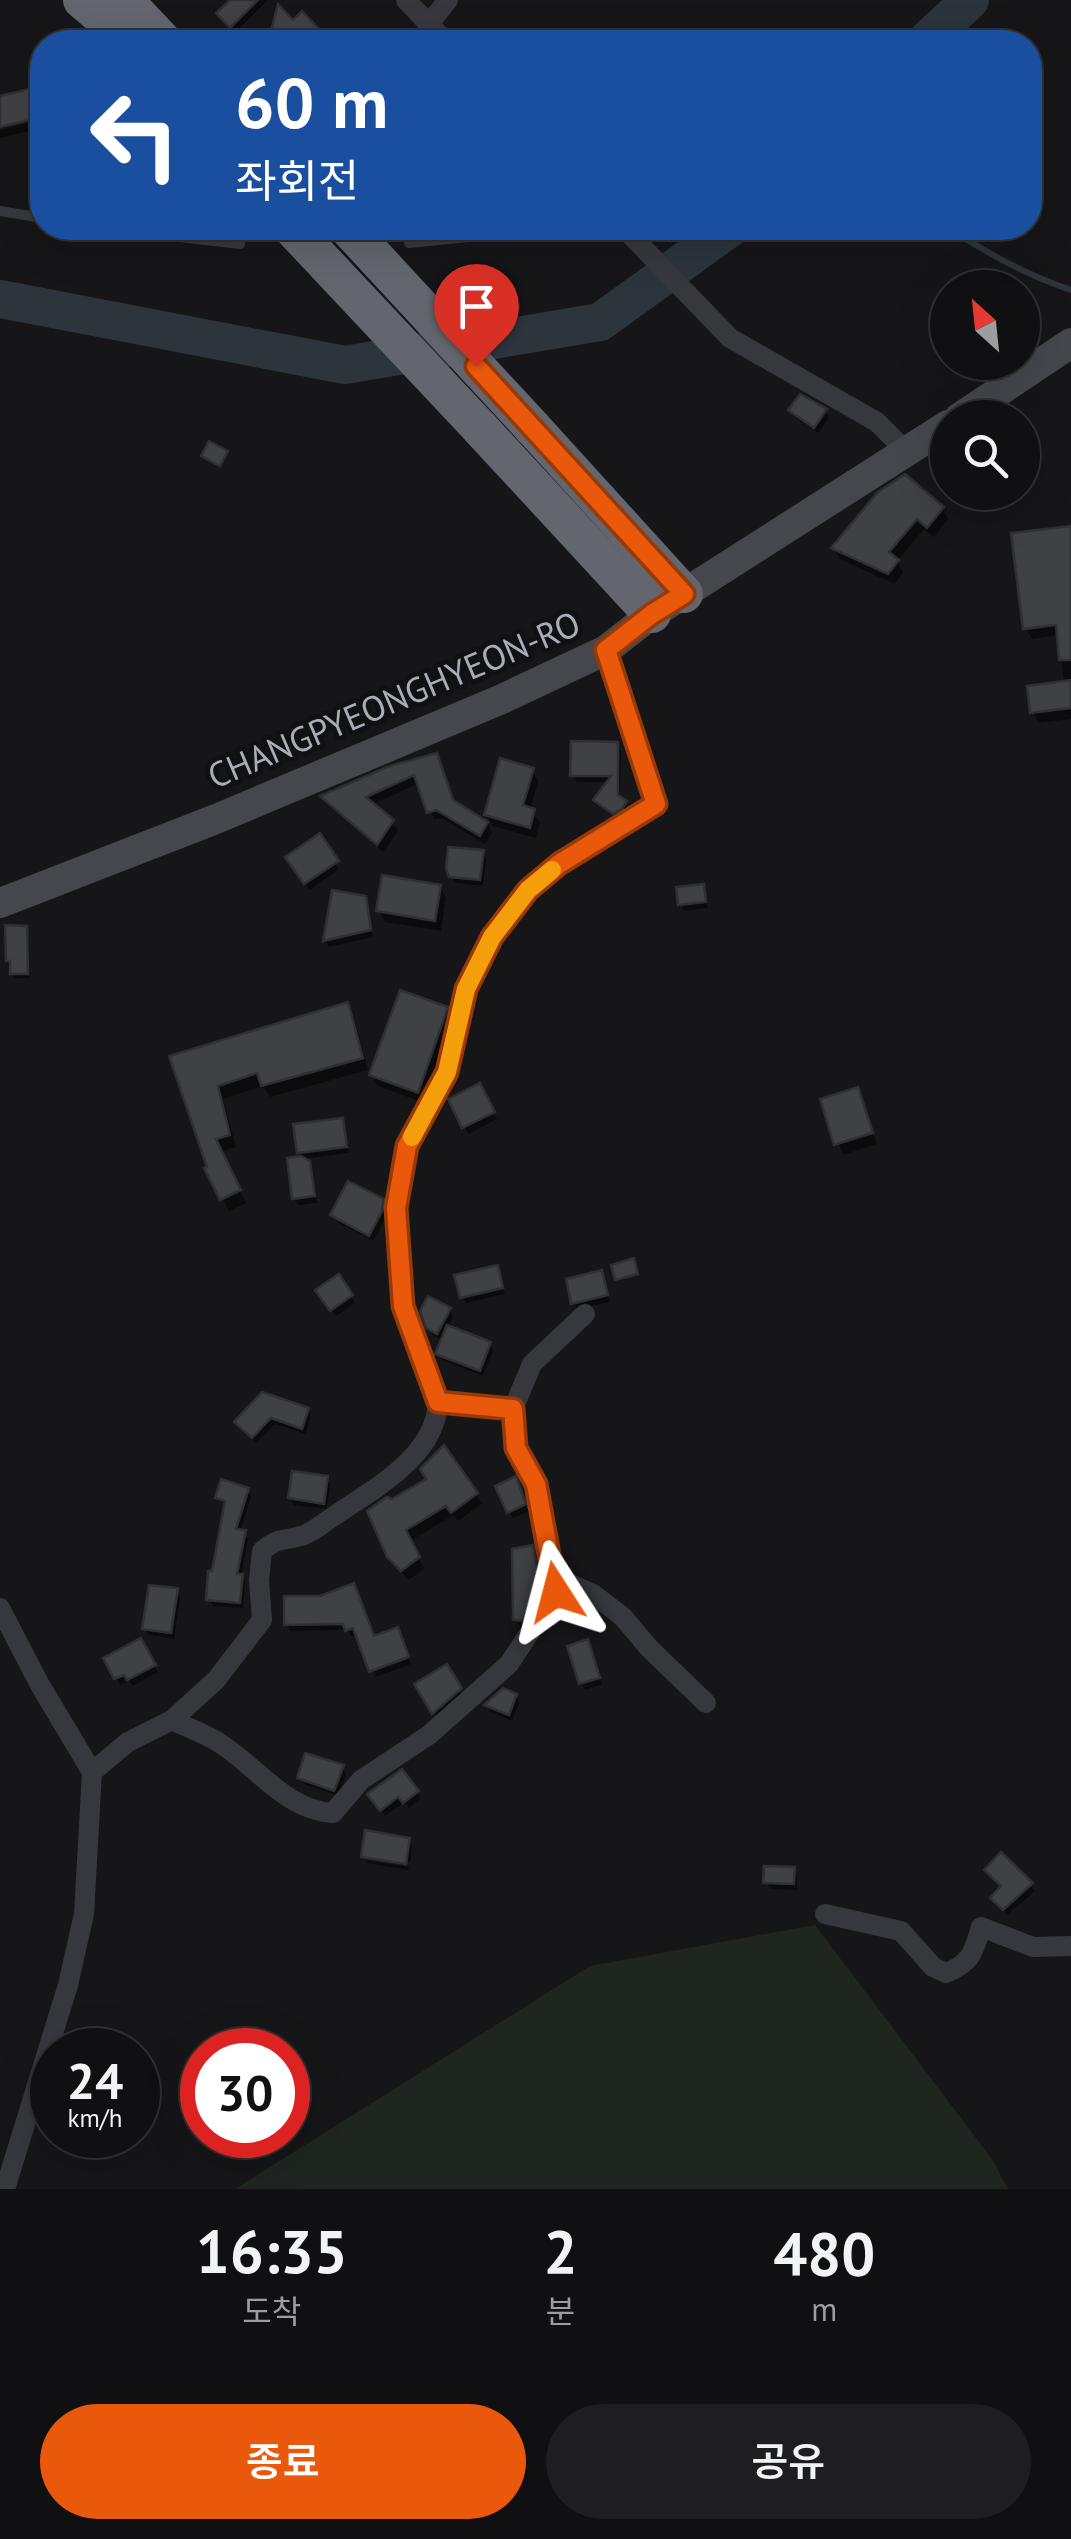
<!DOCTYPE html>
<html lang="ko">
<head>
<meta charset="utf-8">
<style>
	body { margin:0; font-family:"PT Sans","Noto Sans KR",sans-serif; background:#1e1e20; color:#f1f3f6; height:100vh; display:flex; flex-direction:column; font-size:38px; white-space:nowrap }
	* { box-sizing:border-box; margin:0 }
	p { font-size:32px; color:#9c9d9f }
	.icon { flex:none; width:55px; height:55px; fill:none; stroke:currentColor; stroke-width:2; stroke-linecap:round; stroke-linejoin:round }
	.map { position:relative; height:2189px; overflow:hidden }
	.drawer { display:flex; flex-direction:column; background:#101012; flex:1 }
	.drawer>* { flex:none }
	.guide { position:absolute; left:30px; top:30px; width:1012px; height:210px; border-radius:40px; box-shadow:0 10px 40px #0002,0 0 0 2px #303032; background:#1a4fa0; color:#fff; overflow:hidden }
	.needle { width:65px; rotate:333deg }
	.buttons { position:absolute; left:930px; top:270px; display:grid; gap:20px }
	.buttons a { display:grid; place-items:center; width:110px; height:110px; border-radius:50%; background:#101012; box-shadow:0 10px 40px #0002,0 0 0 2px #303032; font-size:50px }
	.speed { position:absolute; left:30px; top:2028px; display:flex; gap:20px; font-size:50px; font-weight:700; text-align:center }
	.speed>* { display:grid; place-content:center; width:130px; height:130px; border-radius:50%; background:#101012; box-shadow:0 10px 40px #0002,0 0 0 2px #303032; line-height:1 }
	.speed small { font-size:25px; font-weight:400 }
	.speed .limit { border:15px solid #d22; background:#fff; color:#111 }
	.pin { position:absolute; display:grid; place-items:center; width:85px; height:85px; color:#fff; margin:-102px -42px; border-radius:50% 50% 50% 0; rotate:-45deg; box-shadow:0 0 10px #0007 }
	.pin .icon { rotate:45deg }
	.me { position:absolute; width:110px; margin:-55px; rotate:351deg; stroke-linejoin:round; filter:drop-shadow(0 0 8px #0008) }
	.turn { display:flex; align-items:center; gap:35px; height:210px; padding:0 40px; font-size:45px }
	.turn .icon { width:130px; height:130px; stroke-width:2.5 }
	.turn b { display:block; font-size:70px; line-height:85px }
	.eta { display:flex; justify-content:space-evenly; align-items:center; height:170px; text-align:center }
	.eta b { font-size:60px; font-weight:600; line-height:70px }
	.primary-button { display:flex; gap:20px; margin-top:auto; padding:20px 40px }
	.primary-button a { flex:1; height:115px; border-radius:60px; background:#ea580c; color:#fff; font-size:40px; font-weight:600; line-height:115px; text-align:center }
	.primary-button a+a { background:#1e1e20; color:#f1f3f6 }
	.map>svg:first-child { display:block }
</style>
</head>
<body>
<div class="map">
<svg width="1071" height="2189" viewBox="0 0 1071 2189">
	<rect width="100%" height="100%" fill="#161618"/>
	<!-- green -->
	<path fill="#1e261f" d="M815,1925l177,234 16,30h-773l355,-223z"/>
	<!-- shadow -->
	<g fill="#0007">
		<path d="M233,0h35l-33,33 -16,-19z"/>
		<path d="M42,120v8l-42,10v-8z"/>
		<path d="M1030,172l7,11 -7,7z"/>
		<path d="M791,410l34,1 4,7 -11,15 -23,-16z"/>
		<path d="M942,508l6,11 -14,18 -10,-8 -27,32 6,12 -9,11 -54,-25 -6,-11z"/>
		<path d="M1071,529v190l-32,4 -6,-11 31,-28 -5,-49 -27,4 -6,-11z"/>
		<path d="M617,744l4,7 -1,49 9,10 -11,10 -22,-20 14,-18h-33l-4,-7z"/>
		<path d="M441,765l13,39 34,20 4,9 -7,11 -43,-26 -8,1 -15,-36 -47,22 20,17 6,9 -15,21 -54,-47 -5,-8z"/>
		<path d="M532,770l6,11 -8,29 10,12 -4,16 -43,-12 -7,-11z"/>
		<path d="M482,852l4,7 -3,27 -28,-3 -4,-7z"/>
		<path d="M334,858l4,12 -28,20 -18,-26z"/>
		<path d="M702,886l6,22 -23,3 -4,-7z"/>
		<path d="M440,887l6,11 -5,33 -56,-9 -6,-11z"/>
		<path d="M365,898l8,39 -44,10 -4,-7z"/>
		<path d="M26,929l2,5 1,44h-14l-7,-18z"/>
		<path d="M347,1005l7,13 14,52 -98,27 -7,-11 -40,13 13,48 -16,5 26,51 -17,8 -21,-41 -36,-112z"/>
		<path d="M446,1009l6,11 -28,83 -46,-17 -7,-11z"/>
		<path d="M480,1086l17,33 -29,15 -17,-34z"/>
		<path d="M857,1090l20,54 -34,11 -20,-54z"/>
		<path d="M342,1121l7,32 -47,6 11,11 4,33 -19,2 -4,-7 -4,-38 13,-2 -7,-31z"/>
		<path d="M382,1201l4,7 -1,11 -12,22 -36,-19 -4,-7z"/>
		<path d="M497,1268l8,26 -39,9 -4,-6z"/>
		<path d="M601,1273l9,29 -33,7 -3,-6z"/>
		<path d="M338,1277l17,26 -19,13 -17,-25z"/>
		<path d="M450,1310l3,7 -5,11 41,16 4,7 -10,25 -41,-16 -4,-6 5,-13 -10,-6 -5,-8z"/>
		<path d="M307,1410l4,7 -6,17 -30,-10 -19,19 -19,-21z"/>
		<path d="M444,1449l38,55 -24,17 -4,-6 -44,26 14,28 -16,11 -19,-24 3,-54 37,-22z"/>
		<path d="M326,1479l4,6 -3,24 -33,-4 -3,-7z"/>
		<path d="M519,1486l9,26 -15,6 -3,-6z"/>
		<path d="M248,1490l3,7 -11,35 8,7 -7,37 4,7 -2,25 -30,-2 -4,-7 18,-93 -9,-8z"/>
		<path d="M532,1548l6,11 8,43 -24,28 -7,-11z"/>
		<path d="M176,1591l4,7 -6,41 -25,-4 -4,-6z"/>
		<path d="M320,1598l54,41 27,-2 10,27 -35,13 -18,-43 -7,2 -3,-6 -58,1 -3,-6z"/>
		<path d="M140,1641l18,31 -25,14 -4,-6 -9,5 -14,-25z"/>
		<path d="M570,1648l21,1 11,36 -17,5z"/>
		<path d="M446,1667l17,29 -25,22 -21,-33z"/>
		<path d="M516,1696l3,7 -7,18 -22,-9 -3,-6z"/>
		<path d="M342,1767l4,7 -8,22 -34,-12 -4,-6z"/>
		<path d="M417,1792l3,7 -11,9 -5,-6 -19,14 -11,-15z"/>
		<path d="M367,1833l41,7 4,7 -2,15 -46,-7v3l-1,-2z"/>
		<path d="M1001,1856l34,35 -27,23 -11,-10 6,-17z"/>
		<path d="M366,1860l43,7 -1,3 -41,-7z"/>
		<path d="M794,1870l3,7v13l-27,-1 -4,-7z"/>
	</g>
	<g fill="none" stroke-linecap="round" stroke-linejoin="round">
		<!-- stream -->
		<path stroke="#2c353c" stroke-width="6" d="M950,228c37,26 78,47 121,62"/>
		<!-- river -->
		<g stroke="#2c353c" stroke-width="38">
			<path d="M925,42l45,-42"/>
			<path d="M0,299l345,66 255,-43 130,-94"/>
		</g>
	</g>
	<!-- building -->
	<g fill="#404145" stroke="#303034" stroke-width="2.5">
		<path d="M230,0h28l-28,28 -14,-15z"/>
		<path d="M278,4l15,16 9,-9 29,31h-50l-10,-11z"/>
		<path d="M42,86v31l-42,10v-31z"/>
		<path d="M800,394l27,15 -13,19 -26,-18z"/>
		<path d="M209,441l19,10 -8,15 -19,-10z"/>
		<path d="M905,474l39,33 -17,21 -10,-9 -28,33 10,8 -11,14 -57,-26 47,-56z"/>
		<path d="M1071,526v134h-12l-3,-35 -33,4 -12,-96z"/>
		<path d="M1071,680v28l-41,5 -3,-27z"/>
		<path d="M571,741l47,1v53l9,6 -5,8 -9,5 -20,-14 18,-24h-41z"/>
		<path d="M437,753l16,47 35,22 -8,14 -44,-26 -9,3 -13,-38 -48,22 28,23 -17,25 -57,-49 70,-30z"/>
		<path d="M500,758l34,10 -11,37 12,4 -5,19 -46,-13z"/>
		<path d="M320,833l19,28 -35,23 -19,-27z"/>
		<path d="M448,847l36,3 -4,30 -31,-3 -3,-8z"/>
		<path d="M382,875l59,10 -6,36 -59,-10z"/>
		<path d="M704,884l2,18 -28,3 -2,-18z"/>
		<path d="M332,890l34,6 5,34 -48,11z"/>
		<path d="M5,925l22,1 1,48h-18v-13h-4z"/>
		<path d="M400,990l48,17 -30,86 -49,-18z"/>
		<path d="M348,1002l15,56 -102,28 -4,-13 -39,13 12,49 -14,4 25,51 -21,10 -16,-32 3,-1 -38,-111z"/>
		<path d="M480,1083l15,29 -33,16 -14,-29z"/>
		<path d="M858,1087l15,46 -39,12 -14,-46z"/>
		<path d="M343,1118l4,29 -50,6 -4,-29z"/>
		<path d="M301,1156l9,5 5,35 -23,3 -5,-41z"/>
		<path d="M348,1181l36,18 -2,12 -13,25 -39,-21z"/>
		<path d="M634,1258l4,16 -23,6 -4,-15z"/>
		<path d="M498,1265l5,23 -43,10 -6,-23z"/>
		<path d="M602,1270l6,25 -37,9 -5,-25z"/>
		<path d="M339,1274l14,21 -23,16 -15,-21z"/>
		<path d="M428,1296l23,12 -14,26 -11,-6 -6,-17z"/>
		<path d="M447,1325l44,17 -11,29 -45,-17z"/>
		<path d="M262,1392l47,16 -7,21 -31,-11 -19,20 -18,-16z"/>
		<path d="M444,1445l34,48 -27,20 -5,-7 -40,24 14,27 -19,14 -14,-14 -20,-46 20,-14 5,2 34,-20 -6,-10z"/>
		<path d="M292,1471l36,5 -4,28 -36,-6z"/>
		<path d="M516,1476l10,28 -19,9 -12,-27z"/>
		<path d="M221,1479l28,9 -13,41 10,1 -9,44h6l-3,29 -34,-3 2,-29h4l13,-70 -10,-3z"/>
		<path d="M533,1545l8,45 -20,31 -8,-1 -1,-71z"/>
		<path d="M354,1583l20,53 24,-9 11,30 -40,15 -16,-44 -8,3 -2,-7 -59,1v-29h36z"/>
		<path d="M149,1585l29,3 -7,45 -29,-4z"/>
		<path d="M141,1638l15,27 -29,15 -3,-5 -10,4 -11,-21z"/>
		<path d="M588,1639l12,39 -21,6 -12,-38z"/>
		<path d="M447,1664l15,24 -30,26 -18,-30z"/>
		<path d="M503,1688l14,6 -8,21 -25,-10z"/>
		<path d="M305,1753l39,12 -10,26 -37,-13z"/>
		<path d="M402,1769l17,22 -16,12 -5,-6 -18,14 -13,-17z"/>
		<path d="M365,1830l45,8 -4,26 -45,-7z"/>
		<path d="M1001,1852l32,31 -30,27 -13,-12 11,-12 -17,-16z"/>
		<path d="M764,1866l31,1 -1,17 -31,-1z"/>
	</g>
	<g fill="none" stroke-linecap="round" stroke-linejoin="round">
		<!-- lane -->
		<g stroke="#37383d" stroke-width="10">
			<path d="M0,211l42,7"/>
			<path d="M104,228l136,16"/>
			<path d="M409,243l146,-15"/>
		</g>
		<!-- street -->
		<g stroke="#37383d" stroke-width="20">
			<path d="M406,0l40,42"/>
			<path d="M428,25l20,-25"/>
			<path d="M624,228l106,110 147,84 30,30"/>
			<path d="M438,1402l75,7"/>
			<path d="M553,1576l40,18 30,23 26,31 57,55"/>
			<path d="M0,1608l40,77 52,87 -8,142 -16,71 -63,204"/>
			<path d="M172,1720c16,8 34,14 49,24 36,23 66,67 112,69l28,-33 68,-45 80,-71 47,-71 -20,-109 -20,-36 -3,-39 19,-45 53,-50"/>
			<path d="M92,1772l36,-30 44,-22 44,-40 46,-60 -3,-40 3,-29c19,-16 22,-9 42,-16 11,-4 23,-15 33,-21 40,-27 99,-59 101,-112l-35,-96 -7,-98 11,-63 40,-73 19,-83 26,-52 36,-47 31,-26 97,-60 -50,-154"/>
			<path d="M825,1914l76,17 32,36 13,6c25,-10 28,-21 35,-46l52,20 38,-1"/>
		</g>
		<!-- secondary -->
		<g stroke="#45474d" stroke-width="30">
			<path d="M959,418l112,-75"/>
			<path d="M0,903l216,-84 286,-120 104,-49 46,-36 296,-189"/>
		</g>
		<!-- highway -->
		<g stroke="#63666e" stroke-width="38">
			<path d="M82,0l45,38"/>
			<path d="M124,0l40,42"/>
			<path d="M480,428l172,186"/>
			<path d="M533,428l151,166"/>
		</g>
		<!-- highway-bridge -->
		<g stroke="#63666e" stroke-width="38">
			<path d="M292,228l188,200"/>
			<path d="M348,228l185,200"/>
		</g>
	</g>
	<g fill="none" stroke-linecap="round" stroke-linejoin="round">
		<!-- route casing -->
		<g stroke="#983908" stroke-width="25">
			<path id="route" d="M476,366l208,228 -32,20 -46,36 50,154 -97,60 -31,26 -36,47 -26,52 -19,83 -40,74 -11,62 7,98 35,96 75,7 3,39 20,36 20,108"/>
		</g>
		<!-- route -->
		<use href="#route" stroke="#ea580c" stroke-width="18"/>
		<!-- slow -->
		<path stroke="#f59e0b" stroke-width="18" d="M412,1137l35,-65 19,-83 26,-52 36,-47 24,-20"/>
	</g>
	<g text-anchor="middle" stroke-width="10" stroke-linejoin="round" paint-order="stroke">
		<!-- street labels -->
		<g font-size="35" fill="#a8adb8" stroke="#111113">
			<text transform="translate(394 700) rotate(-23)" y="12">CHANGPYEONGHYEON-RO</text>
		</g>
	</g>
</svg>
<div class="buttons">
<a><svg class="needle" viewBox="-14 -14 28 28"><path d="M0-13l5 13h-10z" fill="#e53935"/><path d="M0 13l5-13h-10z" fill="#9c9d9f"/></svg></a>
<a><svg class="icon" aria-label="search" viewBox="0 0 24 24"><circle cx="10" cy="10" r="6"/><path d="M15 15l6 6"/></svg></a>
</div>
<div class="speed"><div>24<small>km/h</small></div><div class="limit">30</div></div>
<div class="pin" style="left:476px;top:366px;background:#d93025"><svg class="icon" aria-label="arrive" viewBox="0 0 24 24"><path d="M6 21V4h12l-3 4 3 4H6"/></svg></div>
<svg class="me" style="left:556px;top:1592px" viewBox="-20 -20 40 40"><path d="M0-17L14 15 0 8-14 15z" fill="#ea580c" stroke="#fff" stroke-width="4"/></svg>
<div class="guide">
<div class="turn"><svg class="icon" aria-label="left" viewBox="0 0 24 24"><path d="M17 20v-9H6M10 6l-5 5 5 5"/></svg><div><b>60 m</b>좌회전</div></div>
</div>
</div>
<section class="drawer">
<div class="eta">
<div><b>16:35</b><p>도착</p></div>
<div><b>2</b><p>분</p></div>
<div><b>480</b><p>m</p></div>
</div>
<div class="primary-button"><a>종료</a><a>공유</a></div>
</section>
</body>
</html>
